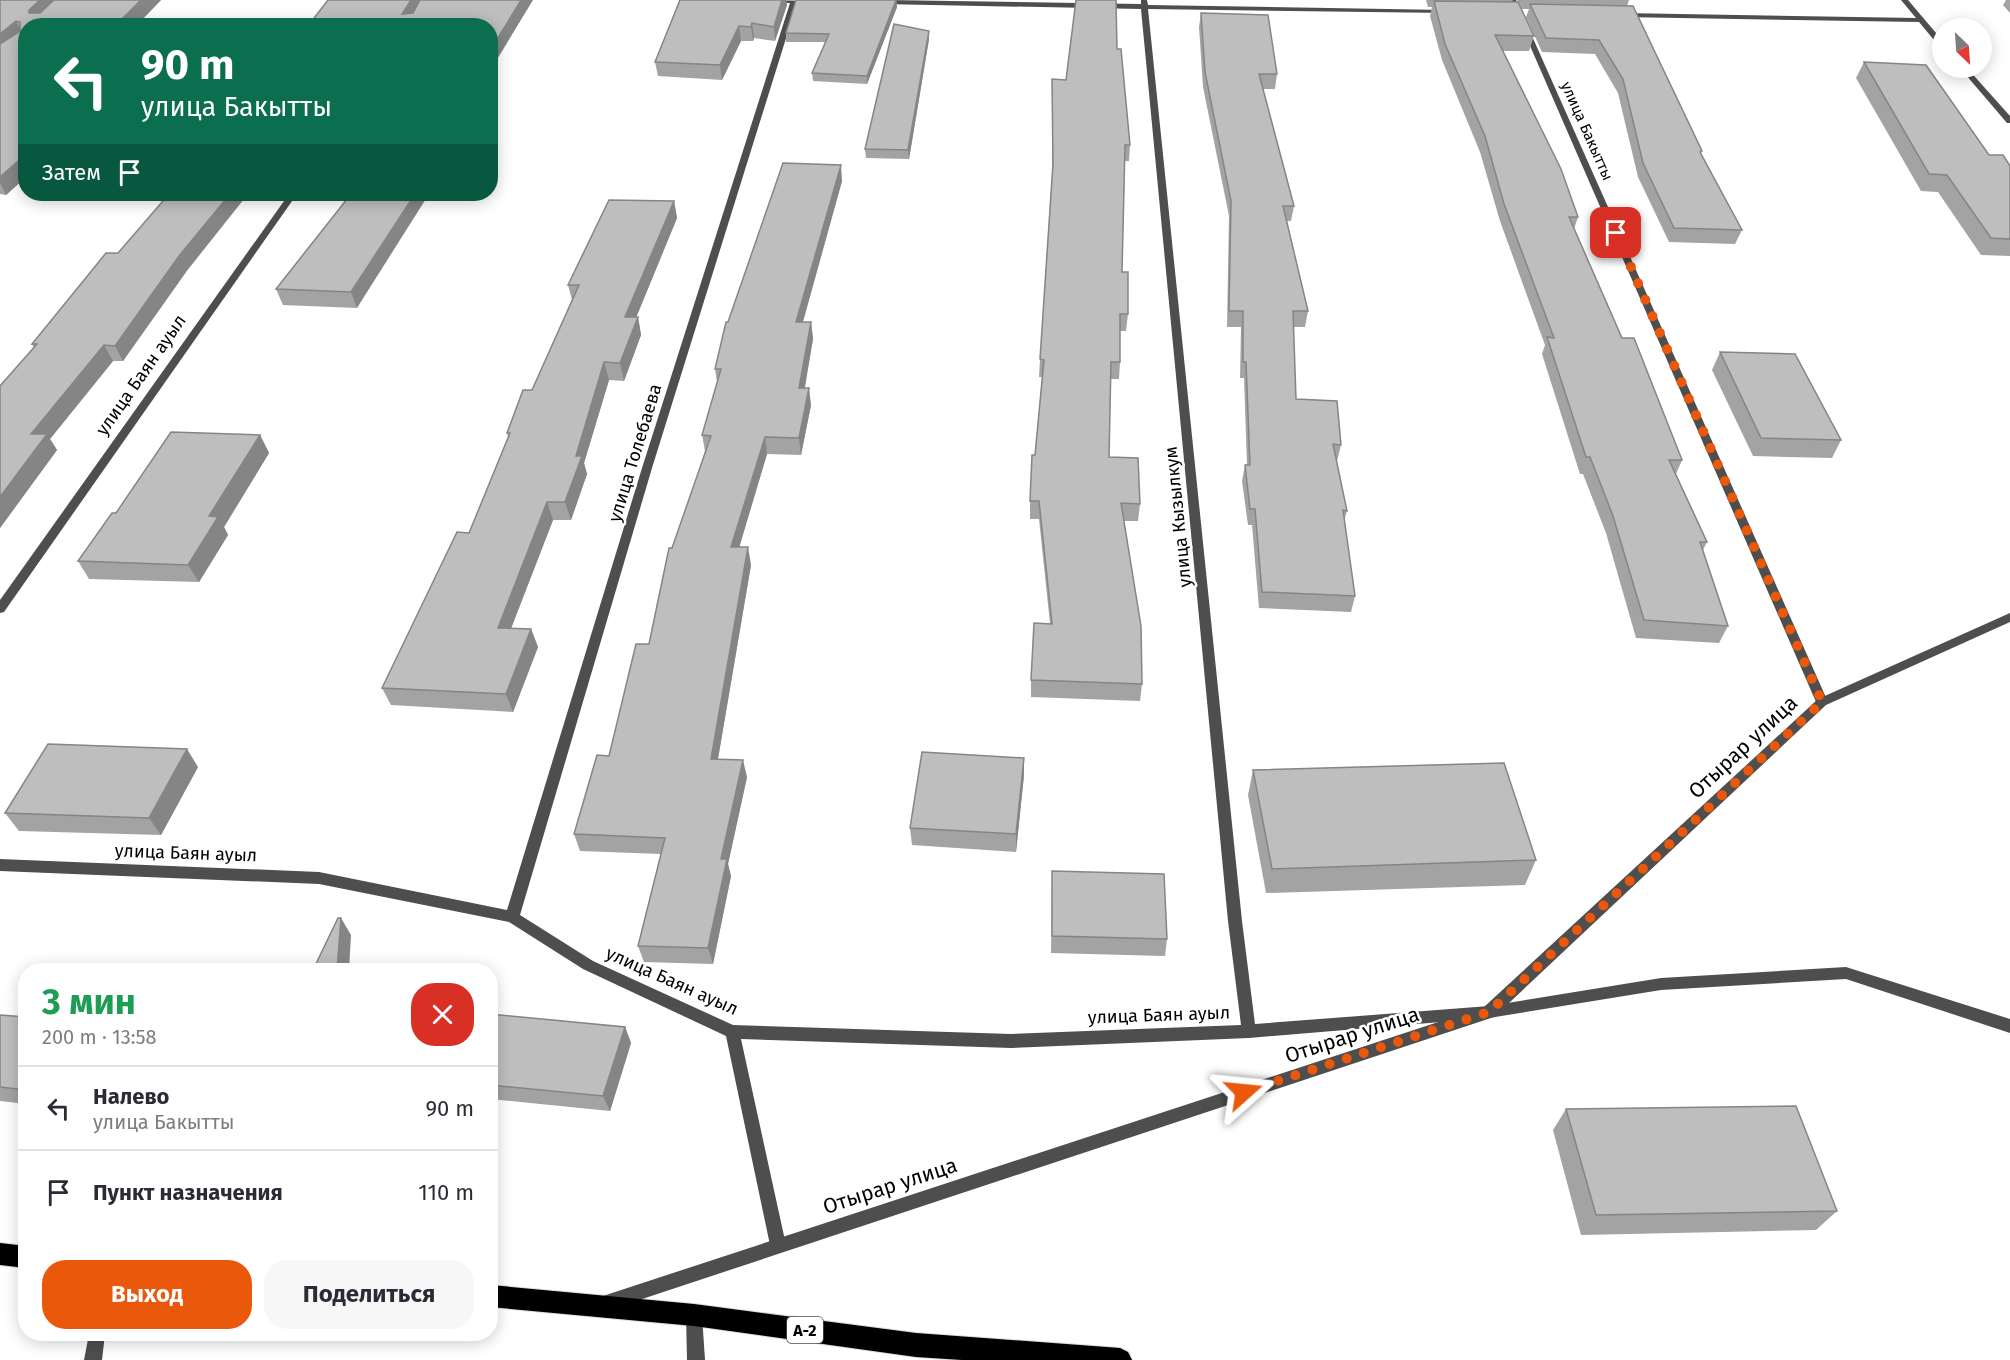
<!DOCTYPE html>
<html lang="ru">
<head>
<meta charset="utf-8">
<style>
	body { margin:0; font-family:"Fira Sans",sans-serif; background:#f7f7f7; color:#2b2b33; height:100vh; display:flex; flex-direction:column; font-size:22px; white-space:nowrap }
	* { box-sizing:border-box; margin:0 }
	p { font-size:20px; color:#7c7c81 }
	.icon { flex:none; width:33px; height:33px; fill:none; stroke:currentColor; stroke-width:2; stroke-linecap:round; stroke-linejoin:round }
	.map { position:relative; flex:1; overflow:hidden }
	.sheet { position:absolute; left:18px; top:963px; width:480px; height:378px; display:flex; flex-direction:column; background:#fff; border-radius:24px; box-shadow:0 3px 15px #0003 }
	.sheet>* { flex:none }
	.top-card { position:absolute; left:18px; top:18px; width:480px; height:183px; border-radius:24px; box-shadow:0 3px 15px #0003; background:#0b6e4f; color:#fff; overflow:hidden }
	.needle { width:39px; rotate:155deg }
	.buttons { position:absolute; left:1932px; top:18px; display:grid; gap:12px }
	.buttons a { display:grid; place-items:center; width:60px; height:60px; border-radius:50%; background:#fff; box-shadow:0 3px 15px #0003; font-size:30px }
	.pin { position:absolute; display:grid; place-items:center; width:51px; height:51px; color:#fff; margin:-26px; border-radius:12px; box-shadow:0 3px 9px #0006 }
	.me { position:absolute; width:66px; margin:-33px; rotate:72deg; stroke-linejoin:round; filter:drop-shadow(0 0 4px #0008) }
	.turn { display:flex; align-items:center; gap:21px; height:126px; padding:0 24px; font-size:27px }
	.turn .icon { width:78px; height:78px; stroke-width:2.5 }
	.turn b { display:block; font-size:42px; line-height:51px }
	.then { display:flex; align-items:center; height:57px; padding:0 24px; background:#0003; gap:12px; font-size:22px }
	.round { display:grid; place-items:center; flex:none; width:63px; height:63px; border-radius:24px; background:#f7f7f7 }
	.summary { display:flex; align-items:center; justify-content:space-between; height:102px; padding:0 24px }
	h1 { font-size:36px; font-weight:700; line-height:45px; color:#1e9e55 }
	.button { display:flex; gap:12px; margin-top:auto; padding:12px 24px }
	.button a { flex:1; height:69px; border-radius:24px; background:#ea580c; color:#fff; font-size:24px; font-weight:700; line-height:69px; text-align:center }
	.button a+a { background:#f7f7f7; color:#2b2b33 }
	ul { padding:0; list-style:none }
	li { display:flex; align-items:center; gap:18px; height:84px; padding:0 24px; border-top:2px solid #e1e1e2 }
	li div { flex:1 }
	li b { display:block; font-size:22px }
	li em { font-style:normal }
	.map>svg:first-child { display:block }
</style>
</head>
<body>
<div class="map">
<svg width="2010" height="1360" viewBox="0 0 2010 1360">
	<rect width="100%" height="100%" fill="#fff"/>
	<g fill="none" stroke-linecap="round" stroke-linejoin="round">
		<!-- trunk casing -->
		<g stroke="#dbdbdb" stroke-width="2">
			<g id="trunk">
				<path d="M0,1243l26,3v22l-26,-3z"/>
				<path d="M490,1285l204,19 222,29 204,15 8,4 4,8h-170l-46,-3 -222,-31 -204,-19z"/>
			</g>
		</g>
		<!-- minor -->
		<g fill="#4e4e4e" fill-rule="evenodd">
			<path d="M767,0l46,1 -3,2h-13l-145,465 -132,447 73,46 140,64 278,9 230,-9 -13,-104 -87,-912 -260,-5 -3,-2 8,-2 255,4v-4h6l1,5 298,5 4,2 -2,1 -300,-4 94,912 13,103 234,-18 172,-28 185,-11 164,52v14l-164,-54 -185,11 -172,28 -240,20 -238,10 -270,-9 45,206 -2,6 -6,2 -6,-2 -2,-6 -44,-209 -143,-67 -74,-47 -190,-38 -319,-13v-12l319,13 188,38 135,-442 148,-465h-20z"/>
			<path d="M1510,0h6l312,702 -2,3h-8l-2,-3z"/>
			<path d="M1901,0h7l34,40v6h-3l-20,-24 -297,-5 -4,-2 4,-2 294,5z"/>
			<path d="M1960,68h7l43,48v7h-3z"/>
			<path d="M289,194h8l-293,418 -4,1v-13z"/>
			<path d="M694,1307l6,2 2,6 3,45h-18l-1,-45 2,-6z"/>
			<path d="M89,1334h16l-3,26h-18z"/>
		</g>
		<!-- tertiary -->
		<path fill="#4e4e4e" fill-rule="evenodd" d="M2010,613v9l-184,83 -332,312 -885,293 -6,-2 -2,-6 2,-6 6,-2 875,-287 334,-308z"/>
		<!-- trunk -->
		<use href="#trunk" fill="#000" fill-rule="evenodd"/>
	</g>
	<!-- wall -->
	<g fill="#a3a3a3">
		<path d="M0,0h161l-25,26h-110v151l-20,18 -6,-1z"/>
		<path d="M680,0h106l1,5 -12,36 -21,-3 -1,3h-12l-19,39 -64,-4 -3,-14z"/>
		<path d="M896,0l1,7 -30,77 -54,-3 -1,-8 14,-31h-40v-9z"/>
		<path d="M1426,0h87l-1,2 22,34 -5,15h-27l76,166 -4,12 48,109 60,122 -6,14 31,68 -4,8 25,76 -9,17 -83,-5 -30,-105 -23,-59h-3l-38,-120 3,-9 -45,-124 -20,-69 -38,-92 -12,-44 2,-9h-4z"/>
		<path d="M1517,0h112l-2,6 75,145 -1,3 41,76 -7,14 -66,-2 -31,-65 -20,-84 -23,-39 -53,-2 -16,-35 3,-8h-7z"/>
		<path d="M2006,0h4v13l-7,-8z"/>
		<path d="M1201,13l76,61 -2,15h-12l31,117 -3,15h-4l21,90 -3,16h-12l3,72 45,46 -4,16h-1l11,50 -3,10 11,75 -4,16 -92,-4 -7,-83h-4l-6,-44 3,-16h2l-3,-87h-4l1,-51h-14l2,-111 -26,-129 -4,-60z"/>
		<path d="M929,31v8l-20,120 -43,-1 -1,-9z"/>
		<path d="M1117,49l13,96 -1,16h-4l-3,111 6,42 -2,17h-6v31l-1,17h-8l-2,78 31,47 -2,17h-14l18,163 -2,17 -109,-4v-17l19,-57 -11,-104h-9v-18l5,-46 7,-78h-3l1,-18 12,-187v-93l14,1z"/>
		<path d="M1864,62l125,93 21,11v90l-29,-1 -43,-63 -17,-1 -65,-113z"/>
		<path d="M842,181l-39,141h8l2,17 -9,49 7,17 -10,50 -34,-1 -28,93 12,18 -33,194 29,18 -19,87 3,12 -18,88 -69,-2 -6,-16 23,-92 -81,-3 -6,-17 35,-78 40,-112 56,-193 -3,-16 15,-53 -2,-13 13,-47z"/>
		<path d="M351,194l6,114 -74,-3 -7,-16z"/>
		<path d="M674,201l3,17 -41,99h2l3,18 -17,46 -15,-1 -25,83 3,11 -16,46h-18l-42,109h20l7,18 -25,65 -122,-7 -9,-17 87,-155 39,-96 -1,-4 25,-43 40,-90 -4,-15z"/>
		<path d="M118,253l68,19 -63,89h-10l-63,78 7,11 -57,78v-142l34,-38 -2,-4z"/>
		<path d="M1720,352l121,88 -9,18 -79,-2 -41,-86z"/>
		<path d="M260,435l9,18 -45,74 4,8 -29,47 -110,-3 -11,-18 38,-48z"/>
		<path d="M1024,758v17l-8,77 -104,-7 -2,-17z"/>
		<path d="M198,767l-37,68 -142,-4 -14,-18z"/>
		<path d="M1253,770l283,90 -11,25 -259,8 -18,-98z"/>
		<path d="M1052,871l115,68 -2,17 -114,-3z"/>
		<path d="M490,1014l135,13 6,16 -21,68 -120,-12z"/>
		<path d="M0,1015l26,2v87l-26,-3z"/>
		<path d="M1566,1109l271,102 -21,19 -235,5 -28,-105z"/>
	</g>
	<!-- shaded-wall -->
	<g fill="#858585">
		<path d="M40,0h23l-27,24 -7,-11v-3z"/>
		<path d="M141,0h20l-25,26h-21z"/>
		<path d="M411,0h12l-15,26 -6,-12z"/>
		<path d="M521,0h12l-43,71v-20z"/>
		<path d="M782,0h4l1,5 -12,36 -1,-14z"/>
		<path d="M896,0l1,7 -30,77v-8z"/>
		<path d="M16,21l7,15 -23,19v-21z"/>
		<path d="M752,23l2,15 -1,3 -2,-14z"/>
		<path d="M739,26l2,15 -19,39 -2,-15z"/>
		<path d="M929,31v8l-20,120 -1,-9z"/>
		<path d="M26,154v23l-20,18 -6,-12v-6z"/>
		<path d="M841,165l1,16 -44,158 -2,-17z"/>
		<path d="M230,194h18l-62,78 -63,89 -8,-15 64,-90z"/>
		<path d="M415,194h14l-72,114 -6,-16z"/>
		<path d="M674,201l3,17 -48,117 -4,-18z"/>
		<path d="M638,317l3,18 -17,46 -4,-18z"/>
		<path d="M811,322l2,17 -11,66 -3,-17z"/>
		<path d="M104,345l9,16 -63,78 7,11 -57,78v-31l31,-63z"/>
		<path d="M604,362l5,18 -25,83 3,11 -16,46 -6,-18 11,-46z"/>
		<path d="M809,388l2,17 -10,50 -2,-17z"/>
		<path d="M260,435l9,18 -45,74 4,8 -29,47 -11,-17 21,-49z"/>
		<path d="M765,437l2,17 -33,111 -3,-18z"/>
		<path d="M547,502l6,18 -49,126 -6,-18z"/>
		<path d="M748,547l3,18 -36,211 -4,-17z"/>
		<path d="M531,629l7,18 -25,65 -7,-18z"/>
		<path d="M187,749l11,18 -37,68 -12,-17z"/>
		<path d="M1024,758v17l-8,77v-18z"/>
		<path d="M743,760l4,17 -19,87 3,12 -18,88 -5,-16 13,-89z"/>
		<path d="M341,918l10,17 -2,35h-12z"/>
		<path d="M625,1027l6,16 -21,68 -7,-15z"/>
	</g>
	<!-- building -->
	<g fill="#bebebe" stroke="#858585" stroke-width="1.5">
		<path d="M0,0h40l-11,10v3h11l14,-13h87l-26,26h-89v128l-26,23v-133l20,-13v-9l-4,-1 -16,13z"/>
		<path d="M328,0h83l-9,14 11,-1 7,-13h101l-31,51v-25h-182z"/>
		<path d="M680,0h102l-8,27 -22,-4 -1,4 -12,-1 -19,39 -65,-3z"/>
		<path d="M796,0h100l-29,76 -55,-3 17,-39 -43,-1z"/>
		<path d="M1076,0h40l1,49h4l9,96h-5l-3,127h6v42h-8v48h-9l-2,95 29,1 2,46 -19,-1 20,123 1,58 -111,-4 3,-57 18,1 -13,-123h-9l2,-46h3l9,-95 -4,-1 13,-195 -1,-85 14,1z"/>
		<path d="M1434,1l84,1 16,34 -39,-1 66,134 17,48h-9l53,121h12l48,122h-13l38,82h-7l28,84 -84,-6 -31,-104 -23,-59h-4l-39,-120 7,1 -50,-134 -19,-68 -40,-92z"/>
		<path d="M1530,4l103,2 69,145 -2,1 42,78 -68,-2 -31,-65 -20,-84 -24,-39 -53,-2z"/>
		<path d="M1201,13l67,2 9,59h-18l35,132h-11l25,105h-15l3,88 41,2 4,44 -8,-1 14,67 -4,-1 12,86 -93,-4 -7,-83h-5l-5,-44h5l-4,-103h-3v-51h-14l2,-110 -26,-129z"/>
		<path d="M894,24l35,7 -21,119 -43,-1z"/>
		<path d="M1864,62l62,3 63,90h14l7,11v73l-19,-1 -44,-63 -18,-1z"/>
		<path d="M783,163l58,2 -45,157h15l-12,66h10l-10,50 -34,-1 -34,110h17l-37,212 32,1 -22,99h6l-19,89 -70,-2 27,-108 -91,-4 23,-79 12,1 27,-112h13l20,-96h3l39,-112 -9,-1 19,-66h-6l11,-47h2z"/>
		<path d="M169,194h61l-51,62 -64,90 -11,-1 -73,89h16l-47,63v-111l37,-42h-5l74,-91h12z"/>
		<path d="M351,194h64l-64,98 -75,-3z"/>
		<path d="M609,200l65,1 -49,116h13l-18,46 -16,-1 -28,94h6l-17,46h-18l-49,126 33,1 -25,65 -124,-6 75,-156 12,1 41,-100h-3l16,-43h9l47,-105h-11z"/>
		<path d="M1720,352l75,2 46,86 -80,-2z"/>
		<path d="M171,432l89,3 -51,81 9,1 -30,48 -110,-4 34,-48h4z"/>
		<path d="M48,744l139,5 -38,69 -144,-5z"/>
		<path d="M922,752l102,6 -8,76 -106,-6z"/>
		<path d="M1504,763l32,97 -264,9 -19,-99z"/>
		<path d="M1052,871l112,3 3,65 -115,-3z"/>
		<path d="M338,918h3l-4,52h-24z"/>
		<path d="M490,1014l135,13 -22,69 -113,-11z"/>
		<path d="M0,1015l26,2v73l-26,-3z"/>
		<path d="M1796,1106l41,105 -241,4 -30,-106z"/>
	</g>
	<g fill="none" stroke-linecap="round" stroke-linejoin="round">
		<!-- route -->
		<path stroke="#ea580c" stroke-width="10" stroke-dasharray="0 18" d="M1244,1092l245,-80 333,-310 -206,-469"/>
	</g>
	<g text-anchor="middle" stroke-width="5" stroke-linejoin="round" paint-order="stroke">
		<!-- far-street labels -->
		<g font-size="15" fill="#000" stroke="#fff">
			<text transform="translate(1587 131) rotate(66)" y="5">улица Бакытты</text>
		</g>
		<!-- shield labels -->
		<rect fill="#fff" stroke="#4c4c4c" stroke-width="1.5" x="787" y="1317" width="36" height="26" rx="4.5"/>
		<g font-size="16" font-weight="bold" fill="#000">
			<text x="805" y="1336">A-2</text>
		</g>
		<!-- street labels -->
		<g font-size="18" fill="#000" stroke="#fff">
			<text transform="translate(141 375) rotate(-55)" y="6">улица Баян ауыл</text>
			<text transform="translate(635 453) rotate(-73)" y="6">улица Толебаева</text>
			<text transform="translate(1178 517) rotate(-96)" y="6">улица Кызылкум</text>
			<text transform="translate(186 853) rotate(2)" y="6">улица Баян ауыл</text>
			<text transform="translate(672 981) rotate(24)" y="6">улица Баян ауыл</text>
			<text transform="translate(1159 1015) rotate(-2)" y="6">улица Баян ауыл</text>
		</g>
		<!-- near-street labels -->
		<g font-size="21" fill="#000" stroke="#fff">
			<text transform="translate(1743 747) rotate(-43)" y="7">Отырар улица</text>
			<text transform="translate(1352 1035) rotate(-18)" y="7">Отырар улица</text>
			<text transform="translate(890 1186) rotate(-18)" y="7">Отырар улица</text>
		</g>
	</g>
</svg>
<div class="buttons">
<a><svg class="needle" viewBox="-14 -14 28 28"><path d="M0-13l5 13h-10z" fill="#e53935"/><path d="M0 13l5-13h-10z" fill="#7c7c81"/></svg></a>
</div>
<div class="pin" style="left:1616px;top:233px;background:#d93025"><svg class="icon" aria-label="arrive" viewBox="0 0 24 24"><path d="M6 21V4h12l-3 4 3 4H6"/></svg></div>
<svg class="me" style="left:1244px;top:1092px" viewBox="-20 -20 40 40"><path d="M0-17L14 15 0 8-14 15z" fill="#ea580c" stroke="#fff" stroke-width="4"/></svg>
<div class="top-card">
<div class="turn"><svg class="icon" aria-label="left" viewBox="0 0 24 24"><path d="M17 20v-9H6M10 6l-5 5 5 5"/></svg><div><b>90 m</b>улица Бакытты</div></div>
<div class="then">Затем<svg class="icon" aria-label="arrive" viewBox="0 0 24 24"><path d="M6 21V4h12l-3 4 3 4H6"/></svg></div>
</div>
<section class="sheet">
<div class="summary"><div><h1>3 мин</h1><p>200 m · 13:58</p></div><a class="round" style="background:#d93025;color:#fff"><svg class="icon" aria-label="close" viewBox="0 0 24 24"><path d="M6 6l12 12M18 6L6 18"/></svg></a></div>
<ul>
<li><svg class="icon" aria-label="left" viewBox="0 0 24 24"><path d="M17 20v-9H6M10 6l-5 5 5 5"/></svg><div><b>Налево</b><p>улица Бакытты</p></div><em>90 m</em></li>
<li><svg class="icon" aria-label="arrive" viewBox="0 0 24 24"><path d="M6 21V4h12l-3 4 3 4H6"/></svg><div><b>Пункт назначения</b></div><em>110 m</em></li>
</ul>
<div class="button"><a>Выход</a><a>Поделиться</a></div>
</section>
</div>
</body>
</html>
